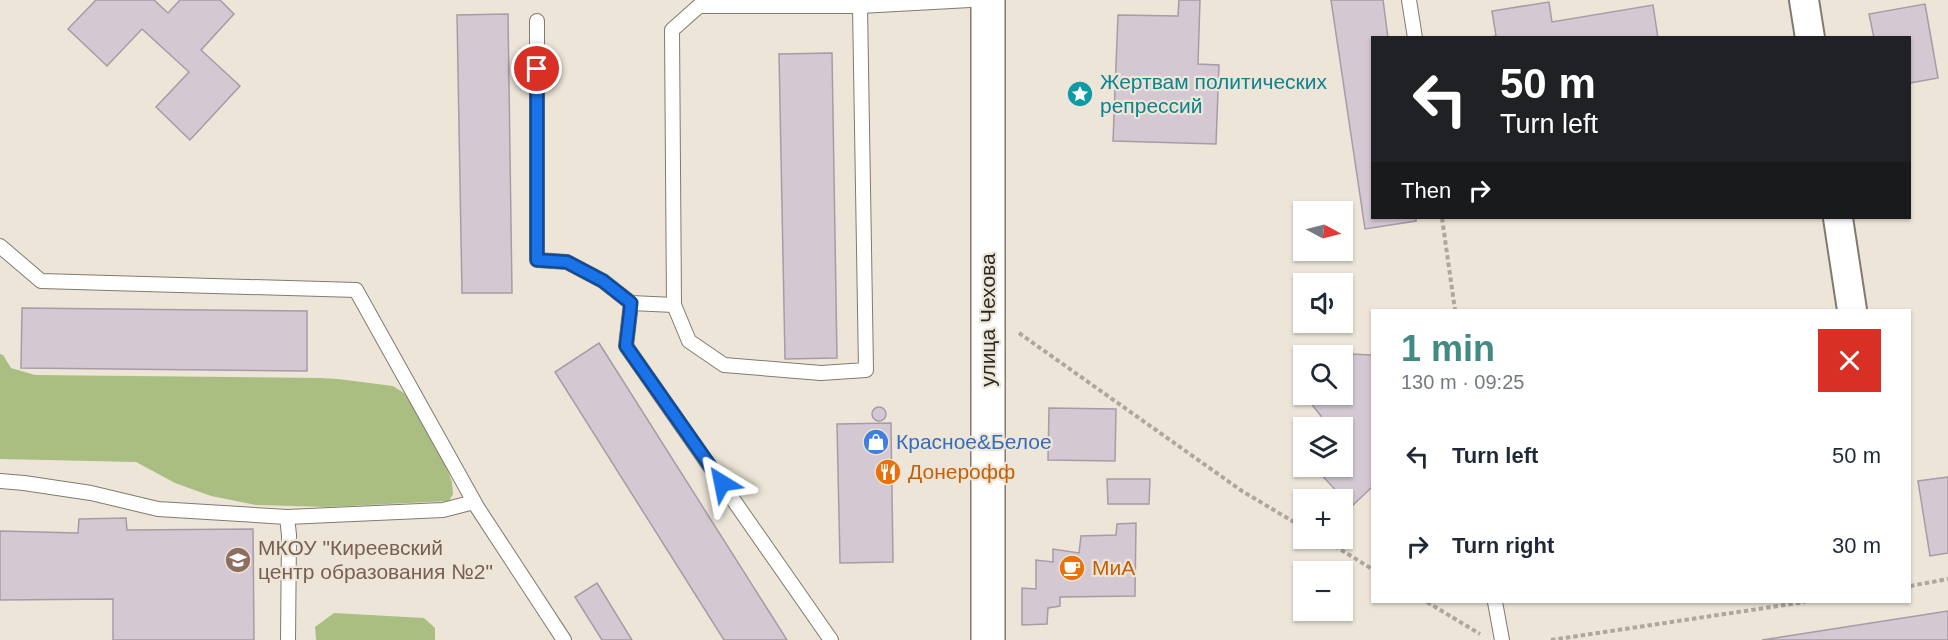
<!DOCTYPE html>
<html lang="en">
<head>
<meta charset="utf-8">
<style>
	body { margin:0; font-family:Helvetica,sans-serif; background:#f2f2f3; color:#1f2937; height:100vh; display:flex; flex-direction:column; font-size:22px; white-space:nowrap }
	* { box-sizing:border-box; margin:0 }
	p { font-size:20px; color:#747a83 }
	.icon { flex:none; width:33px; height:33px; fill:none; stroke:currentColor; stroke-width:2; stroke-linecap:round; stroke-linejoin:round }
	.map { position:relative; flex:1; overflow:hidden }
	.details { position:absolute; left:1371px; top:309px; width:540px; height:294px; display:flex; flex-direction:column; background:#fff; border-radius:0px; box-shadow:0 2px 4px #0004 }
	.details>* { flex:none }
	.top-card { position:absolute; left:1371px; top:36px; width:540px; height:183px; border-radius:0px; box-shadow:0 2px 4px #0004; background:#202124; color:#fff; overflow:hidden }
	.needle { width:39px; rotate:97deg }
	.fabs { position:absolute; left:1293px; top:201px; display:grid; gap:12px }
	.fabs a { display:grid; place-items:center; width:60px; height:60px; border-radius:0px; background:#fff; box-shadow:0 2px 4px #0004; font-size:30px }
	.pin { position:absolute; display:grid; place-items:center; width:51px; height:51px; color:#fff; margin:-26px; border:3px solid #fff; border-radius:50%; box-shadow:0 2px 6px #0007 }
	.me { position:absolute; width:66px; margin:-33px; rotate:325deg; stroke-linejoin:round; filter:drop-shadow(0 0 4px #0008) }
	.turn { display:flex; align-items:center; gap:21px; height:126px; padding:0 30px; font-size:27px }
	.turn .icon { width:78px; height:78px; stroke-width:2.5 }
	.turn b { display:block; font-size:42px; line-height:51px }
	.then { display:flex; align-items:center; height:57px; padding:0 30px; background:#0003; gap:12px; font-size:22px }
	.round { display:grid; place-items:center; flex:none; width:63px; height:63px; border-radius:0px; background:#f2f2f3 }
	.summary { display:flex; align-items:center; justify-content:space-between; height:102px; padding:0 30px }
	h1 { font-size:36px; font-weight:800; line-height:45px; color:#438a84 }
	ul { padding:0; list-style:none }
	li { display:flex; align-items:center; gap:18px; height:90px; padding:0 30px }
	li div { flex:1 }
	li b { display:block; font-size:22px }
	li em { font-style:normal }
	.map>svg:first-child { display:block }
</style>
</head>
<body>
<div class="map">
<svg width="1948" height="640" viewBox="0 0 1948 640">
	<rect width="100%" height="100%" fill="#ede6d8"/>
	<!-- green -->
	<g fill="#aabe82">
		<path d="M0,354l3,1 8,13 24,7 285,3 18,1 55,7 11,7 11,12 32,64 5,13 1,12 -4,7 -122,6 -71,-2 -45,-9 -36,-13 -39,-21 -136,-3z"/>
		<path d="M334,613l90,5 11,10v12h-119l-1,-13z"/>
	</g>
	<!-- building -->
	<g fill="#d4c8d3" stroke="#a79ba6" stroke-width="1.5">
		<path d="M96,0h58l14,13 12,-13h40l14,14 -33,36 39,36 -50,54 -34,-33 33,-35 -47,-43 -35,37 -39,-37z"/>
		<path d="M1179,0h21l-2,64 21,1 -3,79 -103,-3 5,-126 60,1z"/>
		<path d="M1331,0h52l5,38h-16v180h44v3l-51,8z"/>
		<path d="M1549,2l3,20 101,-17 5,33h-173l11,-2 -4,-25z"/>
		<path d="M1925,4l13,74 -28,5v-45h-36l-5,-24z"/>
		<path d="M508,14l4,279h-50l-5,-278z"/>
		<path d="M832,53l5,305 -52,1 -6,-305z"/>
		<path d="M22,308l285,3v60l-286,-3z"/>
		<path d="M599,343l188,297h-63l-169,-268z"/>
		<path d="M1349,354l23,1v132l-21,20 -33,-36v-5h24v-38h-22l1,-12 -12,-15 9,-7h24v-30h5z"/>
		<circle cx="879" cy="414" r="7"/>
		<path d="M1049,408l67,1 -1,52 -67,-1z"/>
		<path d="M891,423l2,139 -53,1 -3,-139z"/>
		<path d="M1948,477v76l-18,3 -12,-75z"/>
		<path d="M1107,479h43l-1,25h-41z"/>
		<path d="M126,518l1,12 126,-1 1,111h-141v-41l-113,1v-69l78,2 1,-14z"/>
		<path d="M1136,523l-1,73 -75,1v9l-12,2 -1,16 -25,1v-37l14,1v-29l17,2v-13l26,4 2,-17 35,-1 1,-11z"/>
		<path d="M597,583l35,57h-30l-27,-43z"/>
		<path d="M1948,611v29h-186z"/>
	</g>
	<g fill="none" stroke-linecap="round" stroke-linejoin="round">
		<!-- service casing -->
		<g stroke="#817b6e" stroke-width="16">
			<g id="service">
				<path d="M1409,0l6,38"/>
				<path d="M537,21v239l30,2 36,19 28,22 43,2 -2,-275 27,-24h161l110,-6"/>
				<path d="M0,246l41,35 315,9 121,217 87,133"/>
				<path d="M631,303l-5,43 205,294"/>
				<path d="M674,305l15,36 35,24 97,8 45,-3 -6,-364"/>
				<path d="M0,481l24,2 67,10 67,16 129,8 2,18 -1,105"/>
				<path d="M287,517l156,-7 31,-8"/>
				<path d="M1495,602l7,38"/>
			</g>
		</g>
		<!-- minor casing -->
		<g stroke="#817b6e" stroke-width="32">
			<g id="minor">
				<path d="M1804,0l6,38"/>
				<path d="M1838,218l14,92"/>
			</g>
		</g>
		<!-- secondary casing -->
		<g stroke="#817b6e" stroke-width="36">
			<path id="secondary" d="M988,0v640"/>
		</g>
		<!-- path -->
		<g stroke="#ada79c" stroke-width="4" stroke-dasharray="4.5 3" stroke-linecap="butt">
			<path d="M1442,218l13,92"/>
			<path d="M1019,333l223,158 62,37"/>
			<path d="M1322,538l50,31"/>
			<path d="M1910,586l38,-7"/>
			<path d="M1427,602l53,32"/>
			<path d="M1551,640l254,-38"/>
		</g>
		<!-- service -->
		<use href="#service" stroke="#fff" stroke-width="14"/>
		<!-- minor -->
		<use href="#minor" stroke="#fff" stroke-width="28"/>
		<!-- secondary -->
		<use href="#secondary" stroke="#fff" stroke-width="33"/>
	</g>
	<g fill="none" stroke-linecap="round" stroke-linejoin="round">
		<!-- route casing -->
		<g stroke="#114b97" stroke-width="15">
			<path id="route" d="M537,69v191l30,2 36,19 28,22 -5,43 96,137"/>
		</g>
		<!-- route -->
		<use href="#route" stroke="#1a73e8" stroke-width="10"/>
	</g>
	<!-- icons -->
	<defs>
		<g id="sight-disc" transform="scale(1.35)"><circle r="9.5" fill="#0f9aa8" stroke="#ede6d8"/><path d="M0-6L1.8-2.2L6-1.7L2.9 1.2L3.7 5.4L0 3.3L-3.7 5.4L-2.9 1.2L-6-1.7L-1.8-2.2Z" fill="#fff"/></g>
		<g id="shop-disc" transform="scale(1.35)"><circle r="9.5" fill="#3f7fe0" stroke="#ede6d8"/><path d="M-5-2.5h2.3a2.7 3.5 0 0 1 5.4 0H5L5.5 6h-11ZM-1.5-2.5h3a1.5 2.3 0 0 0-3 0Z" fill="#fff"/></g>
		<g id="restaurant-disc" transform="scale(1.35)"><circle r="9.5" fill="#e8710a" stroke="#ede6d8"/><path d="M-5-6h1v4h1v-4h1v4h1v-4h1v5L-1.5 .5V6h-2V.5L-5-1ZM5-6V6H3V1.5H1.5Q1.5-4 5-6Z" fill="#fff"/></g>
		<g id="school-disc" transform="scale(1.35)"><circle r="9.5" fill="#8d6e63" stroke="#ede6d8"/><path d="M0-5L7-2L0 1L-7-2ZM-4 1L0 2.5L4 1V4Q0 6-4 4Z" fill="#fff"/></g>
		<g id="cafe-disc" transform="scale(1.35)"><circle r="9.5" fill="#e8710a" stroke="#ede6d8"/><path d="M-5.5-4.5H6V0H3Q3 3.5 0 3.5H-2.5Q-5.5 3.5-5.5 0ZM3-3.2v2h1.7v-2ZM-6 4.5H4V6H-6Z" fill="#fff"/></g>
	</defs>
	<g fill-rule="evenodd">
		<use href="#sight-disc" x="1080" y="94"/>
		<use href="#shop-disc" x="876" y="442"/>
		<use href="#restaurant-disc" x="888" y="472"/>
		<use href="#school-disc" x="238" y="560"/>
		<use href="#cafe-disc" x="1072" y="568"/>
	</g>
	<g text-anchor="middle" stroke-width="4.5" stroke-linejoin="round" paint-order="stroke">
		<!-- culture labels -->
		<g font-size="21" fill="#0d838f" stroke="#ede6d8" text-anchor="start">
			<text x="1100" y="89">Жертвам политических<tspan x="1100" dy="24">репрессий</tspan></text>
		</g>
		<!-- street labels -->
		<g font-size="21" fill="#2d2a25" stroke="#ede6d8">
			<text transform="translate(988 320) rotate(-90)" y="7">улица Чехова</text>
		</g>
		<!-- shop labels -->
		<g font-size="21" fill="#366cbe" stroke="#ede6d8" text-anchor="start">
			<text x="896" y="449">Красное&amp;Белое</text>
		</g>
		<!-- food labels -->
		<g font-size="21" fill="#c56008" stroke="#ede6d8" text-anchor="start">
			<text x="908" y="479">Донерофф</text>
			<text x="1092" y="575">МиА</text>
		</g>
		<!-- education labels -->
		<g font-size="21" fill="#785e54" stroke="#ede6d8" text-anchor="start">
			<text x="258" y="555">МКОУ "Киреевский<tspan x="258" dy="24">центр образования №2"</tspan></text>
		</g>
	</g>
</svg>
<div class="fabs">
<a><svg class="needle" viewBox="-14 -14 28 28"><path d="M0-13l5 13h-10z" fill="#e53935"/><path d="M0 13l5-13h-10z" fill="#747a83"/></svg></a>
<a><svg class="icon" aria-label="sound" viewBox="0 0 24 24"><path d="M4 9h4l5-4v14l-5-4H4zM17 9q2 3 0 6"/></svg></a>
<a><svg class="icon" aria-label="search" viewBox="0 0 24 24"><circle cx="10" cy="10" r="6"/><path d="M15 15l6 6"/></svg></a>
<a><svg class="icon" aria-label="layers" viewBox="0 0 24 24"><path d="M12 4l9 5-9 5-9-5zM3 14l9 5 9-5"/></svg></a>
<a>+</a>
<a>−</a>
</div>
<div class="pin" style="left:537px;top:69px;background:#d93025"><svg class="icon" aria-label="arrive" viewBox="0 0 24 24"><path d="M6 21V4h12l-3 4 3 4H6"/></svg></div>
<svg class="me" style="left:722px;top:483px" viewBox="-20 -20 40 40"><path d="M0-17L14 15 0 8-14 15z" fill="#1a73e8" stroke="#fff" stroke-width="4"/></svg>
<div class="top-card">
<div class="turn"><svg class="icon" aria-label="left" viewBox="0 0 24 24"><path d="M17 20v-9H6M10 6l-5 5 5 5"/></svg><div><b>50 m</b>Turn left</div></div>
<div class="then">Then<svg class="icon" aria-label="right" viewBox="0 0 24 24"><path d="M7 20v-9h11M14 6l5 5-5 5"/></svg></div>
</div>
<section class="details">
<div class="summary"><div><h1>1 min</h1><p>130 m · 09:25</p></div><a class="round" style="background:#d93025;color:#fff"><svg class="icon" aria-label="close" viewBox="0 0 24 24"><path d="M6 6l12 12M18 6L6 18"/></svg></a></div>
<ul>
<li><svg class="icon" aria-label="left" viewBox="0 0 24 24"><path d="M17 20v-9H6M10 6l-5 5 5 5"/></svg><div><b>Turn left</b></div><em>50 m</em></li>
<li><svg class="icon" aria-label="right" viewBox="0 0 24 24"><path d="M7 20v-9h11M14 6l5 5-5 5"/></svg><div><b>Turn right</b></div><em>30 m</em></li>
</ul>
</section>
</div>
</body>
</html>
